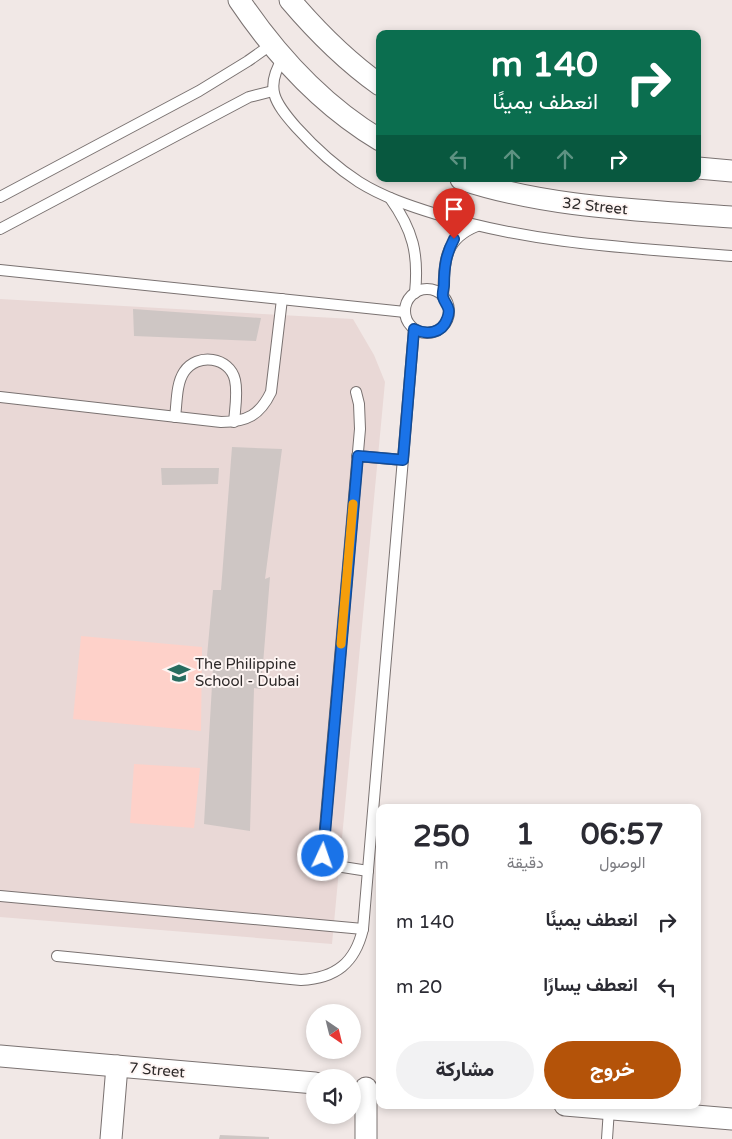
<!DOCTYPE html>
<html lang="ar">
<head>
<meta charset="utf-8">
<style>
	body { margin:0; font-family:"Varela Round",Vazirmatn,sans-serif; background:#f2f2f3; color:#2b2b33; direction:rtl; height:100vh; display:flex; flex-direction:column; font-size:19px; white-space:nowrap }
	* { box-sizing:border-box; margin:0 }
	p { font-size:16px; color:#7c7c81 }
	.icon { flex:none; width:28px; height:28px; fill:none; stroke:currentColor; stroke-width:2; stroke-linecap:round; stroke-linejoin:round }
	.map { position:relative; flex:1; overflow:hidden; direction:ltr }
	.sheet { position:absolute; left:376px; top:804px; width:325px; height:305px; display:flex; flex-direction:column; background:#fff; border-radius:10px; box-shadow:0 2px 8px #0003; direction:rtl }
	.sheet>* { flex:none }
	.top-card { position:absolute; left:376px; top:30px; width:325px; height:152px; border-radius:10px; box-shadow:0 2px 8px #0003; direction:rtl; background:#0b6e4f; color:#fff; overflow:hidden }
	.needle { width:32px; rotate:145deg }
	.buttons { position:absolute; left:306px; top:1004px; display:grid; gap:10px }
	.buttons a { display:grid; place-items:center; width:55px; height:55px; border-radius:50%; background:#fff; box-shadow:0 2px 8px #0003; font-size:25px }
	.pin { position:absolute; display:grid; place-items:center; width:42px; height:42px; color:#fff; margin:-51px -21px; border-radius:50% 50% 50% 0; rotate:-45deg; box-shadow:0 0 5px #0007 }
	.pin .icon { rotate:45deg }
	.me { position:absolute; width:55px; margin:-28px; rotate:3deg; stroke-linejoin:round; filter:drop-shadow(0 0 4px #0008) }
	.turn { display:flex; align-items:center; gap:18px; height:105px; padding:0 20px; font-size:22px }
	.turn .icon { width:65px; height:65px; stroke-width:2.5 }
	.turn b { display:block; font-size:35px; line-height:42px }
	.lanes { display:flex; align-items:center; height:48px; padding:0 20px; background:#0003; justify-content:center; gap:25px; direction:ltr }
	.lanes .off { opacity:.35 }
	.eta { display:flex; justify-content:space-evenly; align-items:center; height:85px; text-align:center }
	.eta b { font-size:30px; font-weight:800; line-height:35px }
	.action { display:flex; gap:10px; margin-top:auto; padding:10px 20px }
	.action a { flex:1; height:58px; border-radius:30px; background:#b45309; color:#fff; font-size:20px; font-weight:800; line-height:58px; text-align:center }
	.action a+a { background:#f2f2f3; color:#2b2b33 }
	ul { padding:0; list-style:none }
	li { display:flex; align-items:center; gap:15px; height:65px; padding:0 20px }
	li div { flex:1 }
	li b { display:block; font-size:19px }
	li em { font-style:normal }
	.map>svg:first-child { display:block }
</style>
</head>
<body>
<div class="map">
<svg width="732" height="1139" viewBox="0 0 732 1139">
	<rect width="100%" height="100%" fill="#f1e8e6"/>
	<!-- built -->
	<path fill="#e9d8d6" d="M0,299l353,20 21,36 11,27 -53,562 -332,-27z"/>
	<!-- green -->
	<g fill="#fed1c9">
		<path d="M81,636l121,11 -1,84 -128,-12z"/>
		<path d="M134,764l66,4 -6,60 -64,-5z"/>
	</g>
	<!-- building -->
	<g fill="#cec6c4">
		<path d="M133,309l128,9 -5,23 -122,-5z"/>
		<path d="M232,447l50,2 -17,130 5,-2 -9,112 -7,-1 -4,143 -46,-7 9,-156 -7,-1 7,-77h8z"/>
		<path d="M161,468h58l-1,16 -56,1z"/>
		<path d="M220,1135l49,2v2h-50z"/>
	</g>
	<g fill="none" stroke-linecap="round" stroke-linejoin="round">
		<!-- service casing -->
		<g stroke="#7a7271" stroke-width="12">
			<g id="service">
				<path d="M283,58c-19,30 -8,45 13,69 19,21 40,40 63,55 24,15 51,24 77,32 96,30 196,34 296,42"/>
				<path d="M0,197l199,-106 49,-30 24,-17"/>
				<path d="M390,198c23,32 29,56 25,95"/>
				<path d="M0,229l249,-132 24,-6"/>
				<path d="M0,270l405,42"/>
				<circle cx="427" cy="311" r="22"/>
				<path d="M443,297c2,-34 -1,-57 34,-71"/>
				<path d="M356,392l3,12 1,25 -37,422 2,10 5,4 38,6"/>
				<path d="M0,397l221,25c26,0 39,-7 50,-30l11,-93"/>
				<path d="M175,417c2,-14 1,-33 9,-45 13,-20 46,-15 51,8 3,13 0,29 -1,42"/>
				<path d="M357,456l46,4"/>
				<path d="M0,896l363,33"/>
				<path d="M57,956l244,24c35,-2 54,-17 62,-51l51,-600"/>
				<path d="M607,1139l2,-30"/>
			</g>
		</g>
		<!-- minor casing -->
		<g stroke="#7a7271" stroke-width="23">
			<g id="minor">
				<path d="M239,0c37,55 84,106 141,140"/>
				<path d="M290,0c28,33 55,60 90,85"/>
				<path d="M698,168l34,3"/>
				<path d="M461,179c87,29 180,31 271,38"/>
				<path d="M0,1056l315,27"/>
				<path d="M366,1088v51"/>
				<path d="M565,1105l167,14"/>
				<path d="M111,1139l6,-73"/>
			</g>
		</g>
		<!-- service -->
		<use href="#service" stroke="#fff" stroke-width="10"/>
		<!-- minor -->
		<use href="#minor" stroke="#fff" stroke-width="21"/>
	</g>
	<g fill="none" stroke-linecap="round" stroke-linejoin="round">
		<!-- route casing -->
		<g stroke="#114b97" stroke-width="12">
			<path id="route" d="M323,856l35,-400 45,4 11,-131c12,6 28,5 33,-10 5,-12 -2,-14 -4,-22 -1,-4 1,-9 1,-12 0,-18 2,-31 10,-46"/>
		</g>
		<!-- route -->
		<use href="#route" stroke="#1a73e8" stroke-width="9"/>
		<!-- slow -->
		<path stroke="#f59e0b" stroke-width="9" d="M341,644l12,-140"/>
	</g>
	<!-- icons -->
	<defs>
		<g id="school-bare" transform="scale(1.725)"><path d="M0-5L7-2L0 1L-7-2ZM-4 1L0 2.5L4 1V4Q0 6-4 4Z" fill="#286c5f" stroke="#fef5f3" stroke-width="2.5" paint-order="stroke"/></g>
	</defs>
	<g fill-rule="evenodd">
		<use href="#school-bare" x="179" y="673"/>
	</g>
	<g text-anchor="middle" stroke-width="4" stroke-linejoin="round" paint-order="stroke">
		<!-- street labels -->
		<g font-size="15" fill="#2e2a2a" stroke="#fef5f3">
			<text transform="translate(595 206) rotate(6)" y="5">32 Street</text>
			<text transform="translate(157 1070) rotate(5)" y="5">7 Street</text>
		</g>
		<!-- poi labels -->
		<g font-size="15" fill="#2e2a2a" stroke="#fef5f3" text-anchor="start">
			<text x="195" y="669">The Philippine<tspan x="195" dy="17">School - Dubai</tspan></text>
		</g>
	</g>
</svg>
<div class="buttons">
<a><svg class="needle" viewBox="-14 -14 28 28"><path d="M0-13l5 13h-10z" fill="#e53935"/><path d="M0 13l5-13h-10z" fill="#7c7c81"/></svg></a>
<a><svg class="icon" aria-label="sound" viewBox="0 0 24 24"><path d="M4 9h4l5-4v14l-5-4H4zM17 9q2 3 0 6"/></svg></a>
</div>
<div class="pin" style="left:454px;top:239px;background:#d93025"><svg class="icon" aria-label="arrive" viewBox="0 0 24 24"><path d="M6 21V4h12l-3 4 3 4H6"/></svg></div>
<svg class="me" style="left:323px;top:856px" viewBox="-20 -20 40 40"><circle r="17" fill="#1a73e8" stroke="#fff" stroke-width="3"/><path d="M0-11L8 9 0 5-8 9z" fill="#fff"/></svg>
<div class="top-card">
<div class="turn"><svg class="icon" aria-label="right" viewBox="0 0 24 24"><path d="M7 20v-9h11M14 6l5 5-5 5"/></svg><div><b>140 m</b>انعطف يمينًا</div></div>
<div class="lanes"><svg class="icon off" aria-label="left" viewBox="0 0 24 24"><path d="M17 20v-9H6M10 6l-5 5 5 5"/></svg><svg class="icon off" aria-label="ahead" viewBox="0 0 24 24"><path d="M12 20V5M6 11l6-6 6 6"/></svg><svg class="icon off" aria-label="ahead" viewBox="0 0 24 24"><path d="M12 20V5M6 11l6-6 6 6"/></svg><svg class="icon" aria-label="right" viewBox="0 0 24 24"><path d="M7 20v-9h11M14 6l5 5-5 5"/></svg></div>
</div>
<section class="sheet">
<div class="eta">
<div><b>06:57</b><p>الوصول</p></div>
<div><b>1</b><p>دقيقة</p></div>
<div><b>250</b><p>m</p></div>
</div>
<ul>
<li><svg class="icon" aria-label="right" viewBox="0 0 24 24"><path d="M7 20v-9h11M14 6l5 5-5 5"/></svg><div><b>انعطف يمينًا</b></div><em>140 m</em></li>
<li><svg class="icon" aria-label="left" viewBox="0 0 24 24"><path d="M17 20v-9H6M10 6l-5 5 5 5"/></svg><div><b>انعطف يسارًا</b></div><em>20 m</em></li>
</ul>
<div class="action"><a>خروج</a><a>مشاركة</a></div>
</section>
</div>
</body>
</html>
